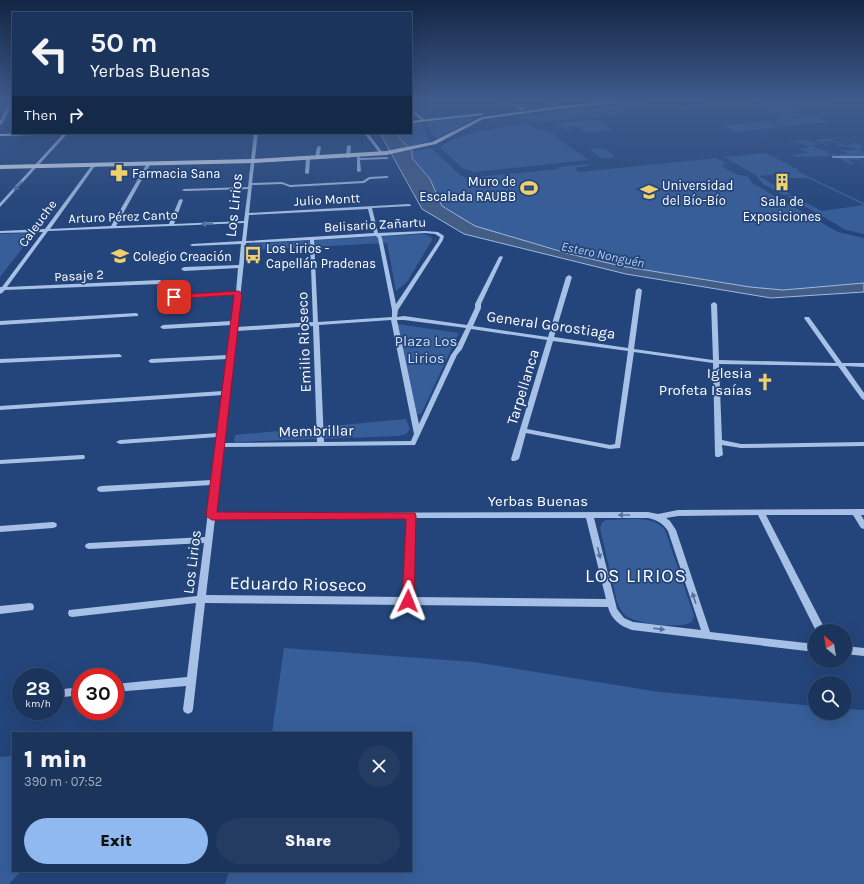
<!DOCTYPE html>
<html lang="en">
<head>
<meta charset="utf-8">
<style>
	body { margin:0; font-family:Karla,sans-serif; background:#243c62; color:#f1f3f6; height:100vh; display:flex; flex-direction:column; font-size:15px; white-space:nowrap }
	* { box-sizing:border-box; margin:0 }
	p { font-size:13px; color:#a0aabb }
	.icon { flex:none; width:22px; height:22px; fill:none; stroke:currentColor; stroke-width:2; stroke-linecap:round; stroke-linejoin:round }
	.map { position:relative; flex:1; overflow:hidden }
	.panel { position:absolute; left:12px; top:732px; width:400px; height:140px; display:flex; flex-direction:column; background:#1b345c; border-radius:0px; box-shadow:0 4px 16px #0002,0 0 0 1px #394f72 }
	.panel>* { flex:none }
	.guide { position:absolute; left:12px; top:12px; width:400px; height:122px; border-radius:0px; box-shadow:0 4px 16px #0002,0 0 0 1px #394f72; background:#1b345c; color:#f1f3f6; overflow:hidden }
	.needle { width:26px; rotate:330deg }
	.tools { position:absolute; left:808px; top:624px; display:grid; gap:8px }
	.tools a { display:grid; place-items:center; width:44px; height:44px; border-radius:50%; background:#1b345c; box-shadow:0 4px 16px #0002,0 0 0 1px #394f72; font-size:20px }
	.speed { position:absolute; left:12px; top:668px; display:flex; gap:8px; font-size:20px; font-weight:700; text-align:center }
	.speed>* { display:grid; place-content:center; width:52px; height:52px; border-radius:50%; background:#1b345c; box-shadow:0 4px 16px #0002,0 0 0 1px #394f72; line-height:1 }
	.speed small { font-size:10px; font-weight:400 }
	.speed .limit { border:6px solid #d22; background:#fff; color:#111 }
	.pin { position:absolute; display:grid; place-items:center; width:34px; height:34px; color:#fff; margin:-17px; border-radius:8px; box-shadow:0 2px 6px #0006 }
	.me { position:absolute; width:44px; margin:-22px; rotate:2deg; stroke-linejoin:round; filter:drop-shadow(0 0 3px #0008) }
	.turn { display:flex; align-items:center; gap:14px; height:84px; padding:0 12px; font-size:18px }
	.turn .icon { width:52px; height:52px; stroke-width:2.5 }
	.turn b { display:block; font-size:28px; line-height:34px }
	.then { display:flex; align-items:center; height:38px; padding:0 12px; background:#0003; gap:8px; font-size:15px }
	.round { display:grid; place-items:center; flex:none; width:42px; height:42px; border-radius:21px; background:#243c62 }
	.headline { display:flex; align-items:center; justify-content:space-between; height:68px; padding:0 12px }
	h1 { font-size:24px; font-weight:800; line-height:30px }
	.action { display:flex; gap:8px; margin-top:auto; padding:8px 12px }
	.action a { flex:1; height:46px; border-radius:24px; background:#90b9f0; color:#111; font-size:16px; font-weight:800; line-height:46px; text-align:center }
	.action a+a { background:#243c62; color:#f1f3f6 }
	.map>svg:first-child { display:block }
</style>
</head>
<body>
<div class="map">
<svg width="864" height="884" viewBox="0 0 864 884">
	<rect width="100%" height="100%" fill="#24457b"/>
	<!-- green -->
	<g fill="#375e99">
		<path d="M755,100h22l-97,9 -5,-3z"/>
		<path d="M800,100h31l-7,4 -12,1 1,1h-27v2l17,7 -16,2 -30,-13z"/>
		<path d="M645,103l5,3 -53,5 3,2 20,-2 10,2 -96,9 -16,-5z"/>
		<path d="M814,116l14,6 -42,4 -13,-6z"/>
		<path d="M472,117l2,2 -36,19h-3l-9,-16z"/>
		<path d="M587,120h10l15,10 -26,3 -10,-7 -10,1 6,5h-3l-14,-9z"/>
		<path d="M767,121l13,6 -45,5 -12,-7z"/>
		<path d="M422,122l7,19 -20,6 -13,-14h15v-10z"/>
		<path d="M530,124l7,5 18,5c7,11 22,16 33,26l-114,12 -12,-4 -22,-21c18,-14 67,-21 90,-23z"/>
		<path d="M842,137l4,1 -15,1 14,6 10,-1 -8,-4h2l15,6 -5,3 5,4v5l-4,1 4,3 -11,-3 -4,2 6,3h-6l-8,-5 -10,-3 -35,1 -4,-2 16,-2 -8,-4 10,-1 -9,-5 -15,1 9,-1 -5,-3 21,1 8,3 -7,2 18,7 -4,1 2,1 6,-1 -7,-3 10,4 10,-2 -7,-3h17c-7,-5 -14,-2 -21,-5l4,-1 -8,-3 -10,1 6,3 -2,1 -11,-6z"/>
		<path d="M605,148l10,9 -14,1 -12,-9z"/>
		<path d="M425,149h7l29,27 6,2 91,-9 1,-2 28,-3 2,2 -15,2 5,4 138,-14 10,6 -6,1c4,3 10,7 15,9 7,3 12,-1 16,9l86,49 26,6v45l-81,7 -33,-3 -129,-21 -99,-26 -47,-14 -28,-16 -5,-4 -6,-10 -6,-17 -18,-21v-7z"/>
		<path d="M766,153l33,17 -2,1 67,32v31l-18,-4 -59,-34h6l29,15 42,-6 -56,-27h-21l-8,-4 -20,2 17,10 -2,1 18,7 -8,1 -21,-11 -7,-9 -32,-18z"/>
		<path d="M34,233l-34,44v-43z"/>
		<path d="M424,234l7,3 1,3 -25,42 -11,9 -9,-48 -138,7v-6z"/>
		<path d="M397,324l62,9 -38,81h-4z"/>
		<path d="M406,419l4,10 -4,5 -8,2 -164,6 1,-7z"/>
		<path d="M606,520c18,0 47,-6 59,10l27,80 2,6 -2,6c-11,7 -52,2 -64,-5 -6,-3 -8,-9 -11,-15l-17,-74 2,-5z"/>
		<path d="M284,648l190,14 185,30 156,14v7h30v-4l19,1v174h-639l4,-13h182v-138h-139z"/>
		<path d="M13,756v115h8l-12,13h-9v-127z"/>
	</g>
	<!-- water -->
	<path fill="#445d85" stroke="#9cbae6" d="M377,133l19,1 16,17v7l18,21 12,27 33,20 95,28 51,12 129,21 33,3 81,-7v9l-93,6 -145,-24 -162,-40 -42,-25 -41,-74z"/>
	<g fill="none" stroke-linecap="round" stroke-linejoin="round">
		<!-- stream -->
		<path stroke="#9cbae6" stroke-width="2" d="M833,157h31"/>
		<!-- minor -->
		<g fill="#a7c0e5" fill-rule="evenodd">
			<path d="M11,100h2v3l-11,21 -2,1v-4z"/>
			<path d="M498,100h4l23,9 -3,1z"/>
			<path d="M540,100h5l13,5 -3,1z"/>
			<path d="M411,108l13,11v2h-2l-11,-10z"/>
			<path d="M64,133h4l-68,74v-4z"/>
			<path d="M254,133h4l-6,50 30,-1 8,3 73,-4 6,-4 18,-1 2,1 -2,1 -17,1 -6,4 -74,4 -8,-3 -30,1 -3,28 160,-9 2,1v1l-39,2 6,25 47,-2 13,1 6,4 -1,4 -45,70 -1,7 7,-1 63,9 8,-17v-4l24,-47 2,-1 2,1 -22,47v4l-8,18 75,11 18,-60 3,-2 3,2 -18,60 74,11 8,-58 3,-2 3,2 -8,59 79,11 -2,-56 3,-2 3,2 2,56 117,3 -32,-45 1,-1h4l33,46h22v4l-19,-1 19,27v7l-2,-1 -24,-33 -119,-2 3,76 19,4 123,-2v4l-123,2 -19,-3 1,10 -4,2h-3l-1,-2 -2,-92 -79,-11 -14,96 -10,1 -84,-16 -7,26 -4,2h-3l-1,-2 36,-119 -76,-11 -9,20 -5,6 -42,90 -192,2 -7,66 432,-1 10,2 20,-4 186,-1v6h-3l3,5v9l-3,-1 -8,-13h-87l60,116h-10l-58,-116 -80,1 -12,2 4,3 6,9 34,102 105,12v8l-183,-22c-12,-4 -21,-11 -24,-23l-403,-4 -12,106 -1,3 -4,2 -4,-2 -1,-3 3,-23 -71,6v-8l72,-7 9,-74 -124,14 -3,-1 -1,-3 1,-3 128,-14 7,-53 -115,6 -3,-1 -1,-2 1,-2 3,-1 116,-6 6,-52 -110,7 -3,-1 -1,-2 1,-2 3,-1 111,-6 5,-43 -97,7 -4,-2 4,-2 98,-7 5,-38 -223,15v-4l223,-15 4,-32 -76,4 -3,-2 3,-2 77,-4 4,-30 -69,4 -3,-2 3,-2 69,-4 3,-26 -61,4 -3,-2 3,-2 62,-3 2,-24 -54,3 -3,-2 3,-2 55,-2 2,-21 -49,2 -2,-1 2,-1 50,-3 2,-18 -196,8 -41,56 153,-7 3,2 -3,2 -155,6 -4,4 -1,-1v-6h2l41,-55 -43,1v-2l45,-2 47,-64h1l2,1 -45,63 61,-3 35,-61 2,-1 2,1 -34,61 53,-2 10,-24 2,-1 2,1 -9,24 70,-3 4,-32 -64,2 -2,-1 2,-1 64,-2zM368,209l6,24 -128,8 3,-26zM425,233l10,1 5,3 -1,3 -43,64 -14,-66 -1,-2zM376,236l2,2 14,72v7l-74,5 -4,-82zM310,240l3,82 -76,5 9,-84zM391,320l23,114 -3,7 -87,1 -5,-117zM397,320h7l62,8 -10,20 -5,7 -32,69zM313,326l4,116 -93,1 13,-112zM553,341l75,10 -13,93 -5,1 -83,-16zM407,518l-3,79 -198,-2 9,-76zM415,518h171l20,81 -193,-2zM594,518h54c9,2 15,5 20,13l33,99 -68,-8 -9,-4 -7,-9z"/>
			<path d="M364,133h4l15,20v2h-2z"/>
			<path d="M349,145l2,1 -1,11 -2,1 -2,-1 1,-11z"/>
			<path d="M319,146l2,1 -2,11 -2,1 -2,-1 2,-11z"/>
			<path d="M357,155h2l1,3 27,-1 2,1 -2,1 -27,1 1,11 -2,1 -2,-1z"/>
			<path d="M308,158l2,1 -1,14 -2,1 -2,-1 1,-14z"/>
			<path d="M136,313l2,1v2l-138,9v-4z"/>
			<path d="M119,354l3,2 -1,1 -121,6v-4z"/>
			<path d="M81,455h3l1,2 -1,2 -84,5v-4z"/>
			<path d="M53,522l3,1 1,2 -1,2 -3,1 -53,4v-6z"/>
			<path d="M30,603l3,1 1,3 -1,3 -33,4v-8z"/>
			<path d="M845,646l19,2v8l-19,-2z"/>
			<path d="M81,687v8l-26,3v-8z"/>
		</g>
		<!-- major -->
		<g fill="#e8effc" fill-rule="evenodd">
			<path d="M632,100h17l-86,8 -80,11 -47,25 -50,11 -133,8 -253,6v-4l253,-6 133,-8 46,-9 50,-25 81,-11z"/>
			<path d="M484,113l-2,2 -71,8v-2z"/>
			<path d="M63,133l-2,1 -61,2v-2z"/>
		</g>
	</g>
	<!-- one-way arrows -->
	<defs><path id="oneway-solid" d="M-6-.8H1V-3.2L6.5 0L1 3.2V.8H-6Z"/></defs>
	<g fill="#5270a0">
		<use href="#oneway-solid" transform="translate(18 186) rotate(132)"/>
		<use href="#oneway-solid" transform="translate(207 224) rotate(178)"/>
		<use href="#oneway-solid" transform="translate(624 515) rotate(180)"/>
		<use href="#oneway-solid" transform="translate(599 553) rotate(76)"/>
		<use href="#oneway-solid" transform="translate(694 598) rotate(-108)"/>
		<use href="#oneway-solid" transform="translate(659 629) rotate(7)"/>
	</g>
	<!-- sky -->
	<linearGradient id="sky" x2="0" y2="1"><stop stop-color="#142644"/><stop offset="0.45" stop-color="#3f5c8d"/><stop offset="1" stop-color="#3f5c8d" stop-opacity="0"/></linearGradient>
	<rect width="864" height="224" fill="url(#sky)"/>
	<!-- route -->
	<path fill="#e11d48" stroke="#92132f" d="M238,291l4,2 -25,219 198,1 1,3 -2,85 -2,3h-8l-2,-3 4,-82 -194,1 -6,-4 28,-221 -60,4 -3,-2 3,-2z"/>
	<!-- icons -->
	<defs>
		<g id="pharmacy-bare" transform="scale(1.38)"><path d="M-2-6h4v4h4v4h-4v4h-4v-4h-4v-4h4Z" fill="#efd06b" stroke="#24457b" stroke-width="2.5" paint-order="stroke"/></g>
		<g id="building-bare" transform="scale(1.38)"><path d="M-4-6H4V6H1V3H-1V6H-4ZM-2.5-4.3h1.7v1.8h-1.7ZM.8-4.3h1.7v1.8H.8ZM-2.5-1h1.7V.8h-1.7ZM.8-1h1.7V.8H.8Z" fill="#efd06b" stroke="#24457b" stroke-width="2.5" paint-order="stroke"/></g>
		<g id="stadium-bare" transform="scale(1.38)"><path d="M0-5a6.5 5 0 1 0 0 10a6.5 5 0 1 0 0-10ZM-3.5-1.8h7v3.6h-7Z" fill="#efd06b" stroke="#24457b" stroke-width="2.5" paint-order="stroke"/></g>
		<g id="university-bare" transform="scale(1.38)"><path d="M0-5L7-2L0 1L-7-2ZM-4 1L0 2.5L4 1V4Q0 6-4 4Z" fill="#efd06b" stroke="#24457b" stroke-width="2.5" paint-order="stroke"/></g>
		<g id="bus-bare" transform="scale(1.38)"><path d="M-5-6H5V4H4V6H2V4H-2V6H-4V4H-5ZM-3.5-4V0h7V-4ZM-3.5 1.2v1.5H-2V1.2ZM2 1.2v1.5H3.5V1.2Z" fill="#efd06b" stroke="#24457b" stroke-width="2.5" paint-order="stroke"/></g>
		<g id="school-bare" transform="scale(1.38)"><path d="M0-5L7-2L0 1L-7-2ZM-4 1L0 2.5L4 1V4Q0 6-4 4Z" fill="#efd06b" stroke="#24457b" stroke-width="2.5" paint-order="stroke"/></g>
		<g id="church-bare" transform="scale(1.38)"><path d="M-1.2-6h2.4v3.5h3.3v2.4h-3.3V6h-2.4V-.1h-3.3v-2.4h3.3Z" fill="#efd06b" stroke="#24457b" stroke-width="2.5" paint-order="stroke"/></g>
	</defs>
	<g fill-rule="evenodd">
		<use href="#pharmacy-bare" x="119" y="173"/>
		<use href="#building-bare" x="782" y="182"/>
		<use href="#stadium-bare" x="529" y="188"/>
		<use href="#university-bare" x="649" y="192"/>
		<use href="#bus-bare" x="253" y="255"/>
		<use href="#school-bare" x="120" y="256"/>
		<use href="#church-bare" x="765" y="382"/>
	</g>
	<g text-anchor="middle" stroke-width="3.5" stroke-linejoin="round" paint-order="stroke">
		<!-- far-poi labels -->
		<g font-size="13" fill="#fff" stroke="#24457b" text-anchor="start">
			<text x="132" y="178">Farmacia Sana</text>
			<text x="516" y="186" text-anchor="end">Muro de<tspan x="516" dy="15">Escalada RAUBB</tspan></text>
			<text x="662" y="190">Universidad<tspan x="662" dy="15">del Bío-Bío</tspan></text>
			<text x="782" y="206" text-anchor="middle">Sala de<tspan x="782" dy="15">Exposiciones</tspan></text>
			<text x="266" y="253">Los Lirios -<tspan x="266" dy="15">Capellán Pradenas</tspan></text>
			<text x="133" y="261">Colegio Creación</text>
		</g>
		<!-- far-street labels -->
		<g font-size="13" fill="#fff" stroke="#24457b">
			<text transform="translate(327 199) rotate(-3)" y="5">Julio Montt</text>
			<text transform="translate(123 216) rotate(-2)" y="5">Arturo Pérez Canto</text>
			<text transform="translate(37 223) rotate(-54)" y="5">Caleuche</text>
			<text transform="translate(375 224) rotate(-3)" y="5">Belisario Zañartu</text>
			<text transform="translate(79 275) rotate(-3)" y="5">Pasaje 2</text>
		</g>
		<!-- far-water labels -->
		<g font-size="13" font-style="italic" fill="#b3caed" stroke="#24457b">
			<text transform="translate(603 254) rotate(12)" y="5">Estero Nonguén</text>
		</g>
		<!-- street labels -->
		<g font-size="15" fill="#fff" stroke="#24457b">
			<text transform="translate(234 205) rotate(-84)" y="5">Los Lirios</text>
			<text transform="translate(551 325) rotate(8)" y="5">General Gorostiaga</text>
			<text transform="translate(304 342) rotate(-92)" y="5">Emilio Rioseco</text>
			<text transform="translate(523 387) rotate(-73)" y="5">Tarpellanca</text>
			<text transform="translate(316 431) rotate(-1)" y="5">Membrillar</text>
			<text x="538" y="506">Yerbas Buenas</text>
			<text transform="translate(192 562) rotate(-83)" y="5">Los Lirios</text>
		</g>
		<!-- park labels -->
		<g font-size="15" fill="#cadbf4" stroke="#24457b">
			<text x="426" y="346">Plaza Los<tspan x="426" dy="17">Lirios</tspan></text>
		</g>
		<!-- poi labels -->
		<g font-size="15" fill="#fff" stroke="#24457b" text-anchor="end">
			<text x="752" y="378">Iglesia<tspan x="752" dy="17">Profeta Isaías</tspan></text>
		</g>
		<!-- near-street labels -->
		<g font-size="18" fill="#fff" stroke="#24457b">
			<text transform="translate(298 584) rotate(1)" y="6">Eduardo Rioseco</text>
		</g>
		<!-- near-neighbourhood labels -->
		<g font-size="19" letter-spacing="1" fill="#fff" stroke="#24457b">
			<text x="636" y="582">LOS LIRIOS</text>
		</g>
	</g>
</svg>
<div class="tools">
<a><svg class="needle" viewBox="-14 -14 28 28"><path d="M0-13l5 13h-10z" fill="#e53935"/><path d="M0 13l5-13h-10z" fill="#a0aabb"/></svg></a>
<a><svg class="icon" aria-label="search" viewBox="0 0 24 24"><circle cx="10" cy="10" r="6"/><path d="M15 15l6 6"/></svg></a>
</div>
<div class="speed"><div>28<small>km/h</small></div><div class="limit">30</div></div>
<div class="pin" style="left:174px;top:297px;background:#d93025"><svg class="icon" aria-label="arrive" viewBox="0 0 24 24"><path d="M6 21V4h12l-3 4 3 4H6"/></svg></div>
<svg class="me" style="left:408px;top:601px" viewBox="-20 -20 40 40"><path d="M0-17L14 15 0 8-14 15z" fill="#e11d48" stroke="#fff" stroke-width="4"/></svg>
<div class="guide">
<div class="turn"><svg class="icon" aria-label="left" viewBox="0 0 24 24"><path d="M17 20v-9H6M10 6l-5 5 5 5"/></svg><div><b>50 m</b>Yerbas Buenas</div></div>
<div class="then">Then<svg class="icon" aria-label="right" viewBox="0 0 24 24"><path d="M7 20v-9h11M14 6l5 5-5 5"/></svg></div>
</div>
<section class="panel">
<div class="headline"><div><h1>1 min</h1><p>390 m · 07:52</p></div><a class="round"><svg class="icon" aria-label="close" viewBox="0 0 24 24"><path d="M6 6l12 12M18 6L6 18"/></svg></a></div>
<div class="action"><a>Exit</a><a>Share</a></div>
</section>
</div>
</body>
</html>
